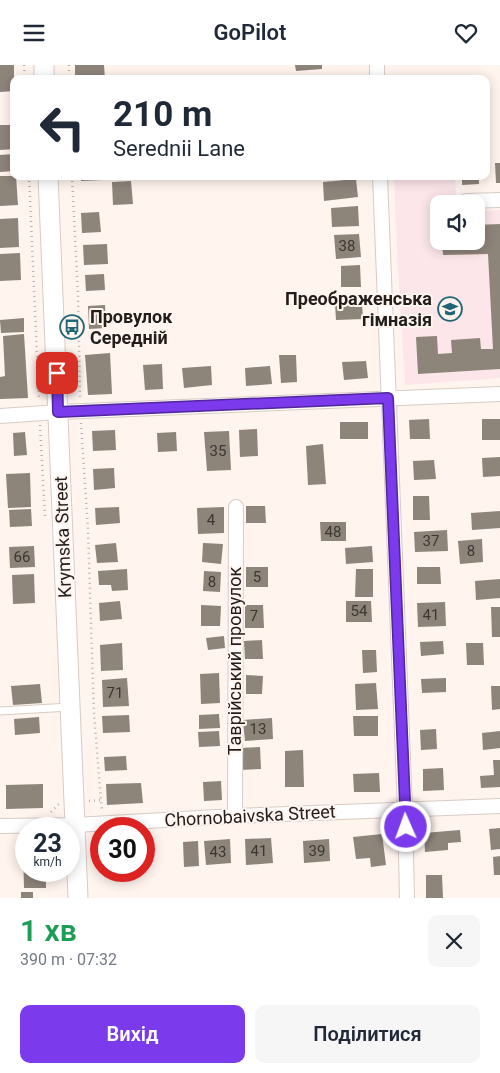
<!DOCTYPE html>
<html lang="uk">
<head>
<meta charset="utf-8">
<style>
	body { margin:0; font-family:Roboto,sans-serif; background:#f6f6f7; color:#1f2937; height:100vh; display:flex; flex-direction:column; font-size:19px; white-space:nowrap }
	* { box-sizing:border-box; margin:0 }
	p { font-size:16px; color:#747a83 }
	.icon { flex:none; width:28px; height:28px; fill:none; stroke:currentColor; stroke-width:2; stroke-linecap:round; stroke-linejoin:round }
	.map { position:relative; height:833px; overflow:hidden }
	.details { display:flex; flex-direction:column; background:#fff; flex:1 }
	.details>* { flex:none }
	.guide { position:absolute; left:10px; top:10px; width:480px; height:105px; border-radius:10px; box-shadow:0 2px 12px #0003; background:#fff; color:#1f2937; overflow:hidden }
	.buttons { position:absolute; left:430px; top:130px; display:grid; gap:10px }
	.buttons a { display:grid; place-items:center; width:55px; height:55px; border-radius:10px; background:#fff; box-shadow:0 2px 12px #0003; font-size:25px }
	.speed { position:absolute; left:15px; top:752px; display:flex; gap:10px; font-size:25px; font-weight:700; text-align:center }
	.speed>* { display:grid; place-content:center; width:65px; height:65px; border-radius:50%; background:#fff; box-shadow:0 2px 12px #0003; line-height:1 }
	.speed small { font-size:12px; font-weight:400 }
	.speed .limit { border:8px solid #d22; background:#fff; color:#111 }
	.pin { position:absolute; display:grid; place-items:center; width:42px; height:42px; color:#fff; margin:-21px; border-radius:10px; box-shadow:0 2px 8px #0006 }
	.me { position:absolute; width:55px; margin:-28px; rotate:358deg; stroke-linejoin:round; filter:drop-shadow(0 0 4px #0008) }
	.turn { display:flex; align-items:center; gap:18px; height:105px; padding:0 20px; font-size:22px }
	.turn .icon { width:65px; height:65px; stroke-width:2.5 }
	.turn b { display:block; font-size:35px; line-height:42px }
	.round { display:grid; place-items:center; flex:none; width:52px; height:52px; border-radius:10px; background:#f6f6f7 }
	.headline { display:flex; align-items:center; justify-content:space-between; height:85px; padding:0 20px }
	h1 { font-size:30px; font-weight:600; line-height:38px; color:#1e9e55 }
	.action { display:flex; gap:10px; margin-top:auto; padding:10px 20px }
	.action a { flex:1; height:58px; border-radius:10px; background:#7c3aed; color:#fff; font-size:20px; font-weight:600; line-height:58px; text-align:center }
	.action a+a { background:#f6f6f7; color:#1f2937 }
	header { display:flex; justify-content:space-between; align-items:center; height:65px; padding:0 20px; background:#fff; font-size:22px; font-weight:600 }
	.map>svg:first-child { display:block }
</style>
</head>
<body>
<header><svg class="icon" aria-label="menu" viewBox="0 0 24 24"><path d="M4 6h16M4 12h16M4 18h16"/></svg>GoPilot<svg class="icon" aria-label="heart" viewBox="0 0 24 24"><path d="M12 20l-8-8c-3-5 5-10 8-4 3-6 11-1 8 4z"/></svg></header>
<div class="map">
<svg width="500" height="833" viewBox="0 0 500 833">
	<rect width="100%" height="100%" fill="#fff4ee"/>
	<!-- education -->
	<path fill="#fce6e9" d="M394,111h61l1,28h-17v37h37v-30l24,-1v168l-95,7 -9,-153z"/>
	<!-- building -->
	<g fill="#8d847a">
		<path d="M0,0h14v26l-14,1z"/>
		<path d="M75,0h29l1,14h-30z"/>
		<path d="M295,0h27v4l-26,2z"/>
		<path d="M0,60h14v24l-14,1z"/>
		<path d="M14,89v17l-14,1v-17z"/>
		<path d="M495,98h5v20h-4z"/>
		<path d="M0,111h16l2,29 -18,1z"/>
		<path d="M81,111h22v4l-22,1z"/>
		<path d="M462,111h17v8l-17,1z"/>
		<path d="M356,114l2,18 -34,4 -1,-19z"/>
		<path d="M131,116l2,23 -20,1 -1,-23z"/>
		<path d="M358,141l1,20 -27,1 -1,-19z"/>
		<path d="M99,147l2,20 -19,1 -1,-20z"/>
		<path d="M18,153l1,29 -19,1v-29z"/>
		<path d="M500,159v145l-82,5 -2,-37 21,-1 1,18 14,-1 -1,-13 29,-2 1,11h12l-5,-95 -45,1 -1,-14h34v-16z"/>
		<path d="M359,169l2,23 -25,2 -2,-24z"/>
		<path d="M107,179l1,20 -24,1 -1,-20z"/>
		<path d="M20,188l1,27 -21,1v-27z"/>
		<path d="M360,200l1,22h-20v-21z"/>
		<path d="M104,209l1,16 -19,1 -1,-16z"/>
		<path d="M362,238l1,16 -27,1 -1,-16z"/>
		<path d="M105,240l1,23 -17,1 -1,-23z"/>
		<path d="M24,253v14l-23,1 -1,-13z"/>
		<path d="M24,269l4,64 -28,1v-22l5,-1 -2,-40z"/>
		<path d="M110,288l2,41 -24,1 -3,-40z"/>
		<path d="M279,290h17l1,27 -16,1z"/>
		<path d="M366,296l2,17 -24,2 -2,-18z"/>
		<path d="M162,299l1,25 -18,1 -2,-25z"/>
		<path d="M211,301l1,19 -28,3 -2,-20z"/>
		<path d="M270,301l2,18 -26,2 -1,-18z"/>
		<path d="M429,354l1,20h-20l-1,-19z"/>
		<rect x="482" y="354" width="18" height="21"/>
		<rect x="340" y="357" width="28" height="17"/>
		<path d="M257,364l1,27 -18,1 -1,-27z"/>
		<path d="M115,365l1,20 -23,1 -1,-20z"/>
		<path d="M229,366l2,39 -24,1 -3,-39z"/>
		<path d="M25,367l2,23 -13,1 -1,-23z"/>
		<path d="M176,367l1,19 -19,1 -1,-19z"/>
		<path d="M323,379l3,40 -18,1 -2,-39z"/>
		<path d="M500,392v19l-17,1 -1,-19z"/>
		<path d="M434,395l2,19 -22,1 -1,-19z"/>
		<path d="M114,403l1,20 -21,2 -1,-21z"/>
		<path d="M30,408l1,34 -23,1 -2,-34z"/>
		<path d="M413,431h16l1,24h-17z"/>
		<path d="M246,441h19l1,17h-20z"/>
		<path d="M119,442l1,16 -24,2 -1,-17z"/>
		<path d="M224,442v26l-26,1 -1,-26z"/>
		<path d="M31,444l1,17 -22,1 -1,-17z"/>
		<path d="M500,446v17l-28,2 -1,-17z"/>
		<path d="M320,457h26v19h-25z"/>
		<path d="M447,465l1,21 -33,1 -1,-20z"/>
		<path d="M482,474l1,23 -23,2 -2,-23z"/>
		<path d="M116,478l2,19 -21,1 -2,-18z"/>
		<path d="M203,478l20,1 -2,20 -19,-2z"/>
		<path d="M34,481l1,21 -25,1 -1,-21z"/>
		<path d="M372,481l1,16 -27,2 -1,-16z"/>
		<rect x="246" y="502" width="22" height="20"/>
		<path d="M417,502h23l1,17h-24z"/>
		<path d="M127,504l1,21 -16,1 -1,-6h-12l-1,-14z"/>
		<path d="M356,504h17v28h-18z"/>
		<path d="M204,506l17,1 -1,20 -17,-1z"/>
		<path d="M34,509l1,29 -22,1 -1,-29z"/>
		<path d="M500,514v19l-24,2 -1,-19z"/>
		<path d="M120,536l2,18 -22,2 -1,-18z"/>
		<path d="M346,536h25l1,21h-26z"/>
		<path d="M445,537l1,24 -28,1 -1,-24z"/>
		<path d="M201,540l20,1 -1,20h-19z"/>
		<path d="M245,540h18l1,23h-19z"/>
		<path d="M491,542h9v30h-8z"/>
		<path d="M224,571l1,12 -17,2 -2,-12z"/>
		<path d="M262,575l1,19h-18l-1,-18z"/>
		<path d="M443,576l1,13 -23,2 -1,-14z"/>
		<path d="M122,578l1,27 -22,1 -1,-26z"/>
		<path d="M466,578h17l1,22h-17z"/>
		<path d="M362,585h14l1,22 -14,1z"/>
		<path d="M219,608l1,30 -19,1 -1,-30z"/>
		<path d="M246,610l17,1 -1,18h-16z"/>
		<path d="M127,613l2,28 -26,1 -1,-27z"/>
		<path d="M446,613v14l-24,1 -1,-14z"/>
		<path d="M376,618l2,26 -22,1 -1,-26z"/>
		<path d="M40,619l2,19 -29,2 -2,-19z"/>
		<path d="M491,621h9v23l-8,1z"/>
		<path d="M219,649l1,14 -21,1v-14z"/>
		<path d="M129,650l1,17 -27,1 -1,-17z"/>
		<path d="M353,651h25v20h-24z"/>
		<path d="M39,652l1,16 -25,2 -1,-16z"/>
		<path d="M272,653l1,21 -28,2 -2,-21z"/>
		<path d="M436,664l1,20 -16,1 -1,-20z"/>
		<path d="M219,666l1,15 -21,1 -1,-15z"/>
		<path d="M500,666v17l-17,2 -1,-17z"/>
		<path d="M260,682l1,22 -21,1 -1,-22z"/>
		<path d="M303,685l1,37h-19v-36z"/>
		<path d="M126,691l1,14 -22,1 -1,-14z"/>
		<path d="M493,695h7v27l-19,1 -1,-12 14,-1z"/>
		<path d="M443,703l1,22 -21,1v-22z"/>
		<path d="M379,708l1,19h-26l-1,-18z"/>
		<path d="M221,716l1,19 -18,1 -1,-19z"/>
		<path d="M141,718l2,20 -36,2 -1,-21z"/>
		<path d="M43,719v24l-37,1v-24z"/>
		<path d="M500,763v21l-9,1 -2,-21z"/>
		<path d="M460,765l1,12 -13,1v7l-23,2 -1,-19z"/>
		<path d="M382,769l4,31 -15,2 -1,-9 -14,1 -3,-22z"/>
		<path d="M271,773l2,25 -27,2 -1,-26z"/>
		<path d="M230,774l1,24 -25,2 -2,-24z"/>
		<path d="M329,774l1,22 -26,2 -1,-22z"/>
		<path d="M198,776l1,25 -15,1 -1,-25z"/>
		<path d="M23,784h3v22h20v17h-22z"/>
		<path d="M500,791v19h-6l-1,-18z"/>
		<path d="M426,810h16l1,23h-17z"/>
		<rect x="21" y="827" width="12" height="6"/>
	</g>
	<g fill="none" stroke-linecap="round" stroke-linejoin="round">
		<!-- lane casing -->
		<g stroke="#d8cbc4" stroke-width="9">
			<path id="lane" d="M0,646l70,-4"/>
		</g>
		<!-- street casing -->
		<g stroke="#d8cbc4" stroke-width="16">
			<g id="street">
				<path d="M377,0v14"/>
				<path d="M380,111l25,634 2,88"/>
				<path d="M466,136l34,-1"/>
				<path d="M0,351l58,-4 442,-18"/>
				<path d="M235,751l1,-309"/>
				<path d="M0,761l75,-1 160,-9 265,-10"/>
			</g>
		</g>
		<!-- secondary casing -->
		<g stroke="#d8cbc4" stroke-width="21">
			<g id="secondary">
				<path d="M44,0v14"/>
				<path d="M48,111l30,722"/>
			</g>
		</g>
		<!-- path -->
		<g stroke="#b9b0ab" stroke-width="2.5" stroke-dasharray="1 4" stroke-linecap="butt">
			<path d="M24,0l1,14"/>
			<path d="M69,0v14"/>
			<path d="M29,111l10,224"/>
			<path d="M72,111l6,119 2,102"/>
			<path d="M81,358l7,107 6,184 8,98"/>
			<path d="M40,360l5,92"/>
			<path d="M89,736l12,-1"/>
			<path d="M51,747l8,-8"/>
		</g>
		<!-- lane -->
		<use href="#lane" stroke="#fff" stroke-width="7"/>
		<!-- street -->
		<use href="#street" stroke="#fff" stroke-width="14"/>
		<!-- secondary -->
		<use href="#secondary" stroke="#fff" stroke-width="19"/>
	</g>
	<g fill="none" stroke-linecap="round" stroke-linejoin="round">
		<!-- route casing -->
		<g stroke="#51269a" stroke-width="12">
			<path id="route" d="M57,308l1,39 330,-14 18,429"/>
		</g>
		<!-- route -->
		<use href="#route" stroke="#7c3aed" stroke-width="9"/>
	</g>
	<!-- icons -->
	<defs>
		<g id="school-ring" transform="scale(1.25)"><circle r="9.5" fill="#fff4ee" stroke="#206676" stroke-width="1.5"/><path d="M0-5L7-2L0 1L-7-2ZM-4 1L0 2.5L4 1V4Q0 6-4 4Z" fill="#206676"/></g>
		<g id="bus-ring" transform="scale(1.25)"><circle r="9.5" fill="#fff4ee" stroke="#206676" stroke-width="1.5"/><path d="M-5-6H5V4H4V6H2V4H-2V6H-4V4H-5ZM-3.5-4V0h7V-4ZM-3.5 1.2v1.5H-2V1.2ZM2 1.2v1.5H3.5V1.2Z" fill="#206676"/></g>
	</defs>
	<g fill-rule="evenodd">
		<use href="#school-ring" x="450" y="244"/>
		<use href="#bus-ring" x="72" y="262"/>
	</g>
	<g text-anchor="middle" stroke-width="4" stroke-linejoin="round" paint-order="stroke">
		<!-- number labels -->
		<g font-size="15" fill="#3c3732">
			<text x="347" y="186">38</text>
			<text x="218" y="391">35</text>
			<text x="211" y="460">4</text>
			<text x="333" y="472">48</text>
			<text x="431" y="481">37</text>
			<text x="471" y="491">8</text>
			<text x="22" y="497">66</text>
			<text x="257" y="517">5</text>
			<text x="212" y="522">8</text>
			<text x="359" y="551">54</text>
			<text x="431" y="555">41</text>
			<text x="254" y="556">7</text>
			<text x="115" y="633">71</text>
			<text x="258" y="669">13</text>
			<text x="259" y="791">41</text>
			<text x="317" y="791">39</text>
			<text x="218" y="792">43</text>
		</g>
		<!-- poi labels -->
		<g font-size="18" font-weight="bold" fill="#211d1a" stroke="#fff4ee" text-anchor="end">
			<text x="432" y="240">Преображенська<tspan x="432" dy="21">гімназія</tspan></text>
			<text x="90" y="258" text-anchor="start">Провулок<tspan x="90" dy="21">Середній</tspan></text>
		</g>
		<!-- street labels -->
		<g font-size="18" fill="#211d1a" stroke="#fff4ee">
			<text transform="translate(63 472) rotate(-92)" y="6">Krymska Street</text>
			<text transform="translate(235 596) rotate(-90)" y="6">Таврійський провулок</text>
			<text transform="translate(250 751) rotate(-3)" y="6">Chornobaivska Street</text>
		</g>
	</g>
</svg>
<div class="buttons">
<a><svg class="icon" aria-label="sound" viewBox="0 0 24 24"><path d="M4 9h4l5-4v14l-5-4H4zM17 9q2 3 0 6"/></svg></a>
</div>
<div class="speed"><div>23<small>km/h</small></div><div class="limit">30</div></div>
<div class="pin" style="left:57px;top:308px;background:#d93025"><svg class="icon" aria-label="arrive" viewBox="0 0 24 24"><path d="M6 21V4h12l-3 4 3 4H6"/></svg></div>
<svg class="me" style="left:406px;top:762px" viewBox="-20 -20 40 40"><circle r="17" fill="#7c3aed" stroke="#fff" stroke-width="3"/><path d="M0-11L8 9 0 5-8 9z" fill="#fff"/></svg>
<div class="guide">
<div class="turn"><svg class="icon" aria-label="left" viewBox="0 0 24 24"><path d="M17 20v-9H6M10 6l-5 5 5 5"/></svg><div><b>210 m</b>Serednii Lane</div></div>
</div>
</div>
<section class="details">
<div class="headline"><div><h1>1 хв</h1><p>390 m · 07:32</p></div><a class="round"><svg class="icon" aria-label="close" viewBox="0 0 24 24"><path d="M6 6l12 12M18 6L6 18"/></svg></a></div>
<div class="action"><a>Вихід</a><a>Поділитися</a></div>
</section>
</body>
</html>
